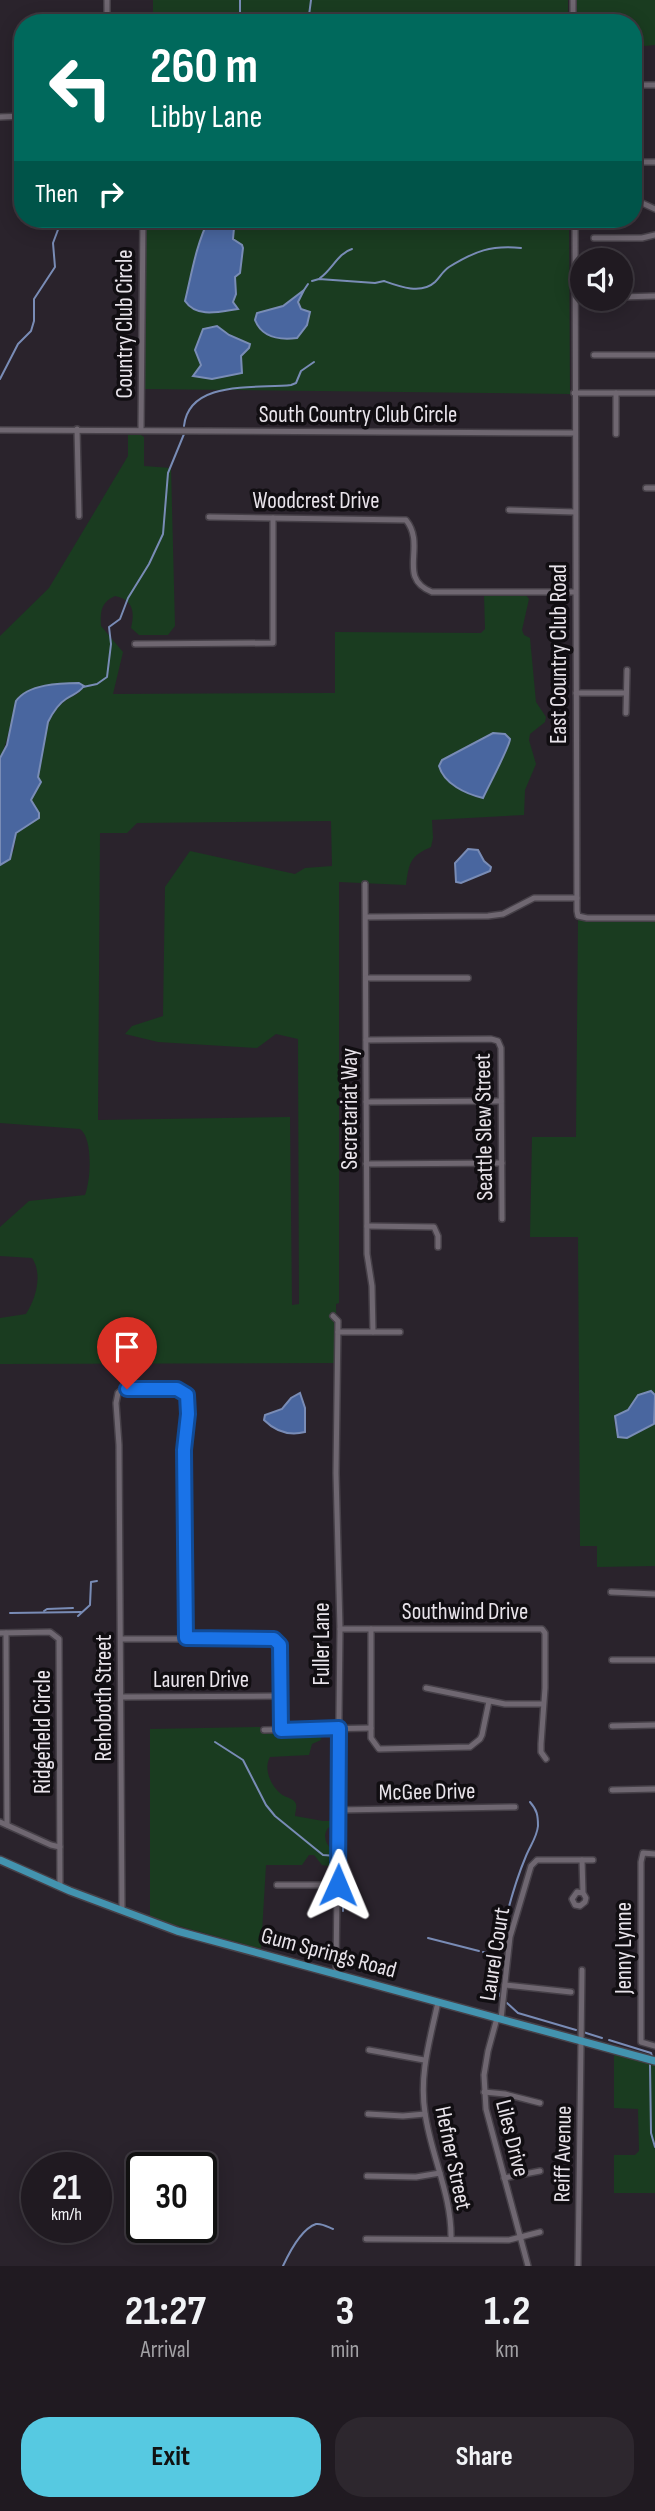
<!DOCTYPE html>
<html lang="en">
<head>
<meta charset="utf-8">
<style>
	body { margin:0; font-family:"Sofia Sans Condensed",sans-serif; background:#2d272e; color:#f1f3f6; height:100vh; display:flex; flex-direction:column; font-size:26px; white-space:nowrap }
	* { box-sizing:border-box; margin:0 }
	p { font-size:23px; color:#a2a1a5 }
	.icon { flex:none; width:38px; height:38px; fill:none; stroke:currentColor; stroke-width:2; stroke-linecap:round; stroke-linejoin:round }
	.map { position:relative; height:2266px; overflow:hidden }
	.drawer { display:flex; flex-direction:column; background:#201a21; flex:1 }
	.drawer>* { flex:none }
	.guide { position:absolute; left:14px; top:14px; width:628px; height:214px; border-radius:28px; box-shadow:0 4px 18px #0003,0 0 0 2px #3d383f; background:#00695c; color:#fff; overflow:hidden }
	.fabs { position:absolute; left:570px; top:248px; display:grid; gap:14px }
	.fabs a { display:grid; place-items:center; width:63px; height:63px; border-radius:50%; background:#201a21; box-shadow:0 4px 18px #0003,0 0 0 2px #3d383f; font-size:35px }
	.speed { position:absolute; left:21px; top:2152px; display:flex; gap:14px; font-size:35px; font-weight:700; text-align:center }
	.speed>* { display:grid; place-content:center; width:91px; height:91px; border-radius:50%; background:#201a21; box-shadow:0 4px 18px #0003,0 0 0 2px #3d383f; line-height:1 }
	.speed small { font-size:18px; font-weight:400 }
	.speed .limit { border:4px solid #111; border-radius:10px; background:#fff; color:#111 }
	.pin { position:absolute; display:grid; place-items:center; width:60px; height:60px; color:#fff; margin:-72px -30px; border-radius:50% 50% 50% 0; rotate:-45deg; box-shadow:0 0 7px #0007 }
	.pin .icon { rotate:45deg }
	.me { position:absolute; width:77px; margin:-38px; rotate:1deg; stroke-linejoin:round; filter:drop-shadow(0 0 5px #0008) }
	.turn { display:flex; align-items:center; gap:24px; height:147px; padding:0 21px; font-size:32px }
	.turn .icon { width:91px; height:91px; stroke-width:2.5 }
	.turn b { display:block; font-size:49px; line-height:60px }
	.then { display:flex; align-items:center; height:66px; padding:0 21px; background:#0003; gap:14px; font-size:26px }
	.eta { display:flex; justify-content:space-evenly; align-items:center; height:119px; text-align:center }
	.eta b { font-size:42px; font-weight:700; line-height:49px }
	.primary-button { display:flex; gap:14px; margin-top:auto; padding:14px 21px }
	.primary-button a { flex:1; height:80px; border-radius:28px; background:#56c9e1; color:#111; font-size:28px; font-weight:700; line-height:80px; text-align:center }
	.primary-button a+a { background:#2d272e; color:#f1f3f6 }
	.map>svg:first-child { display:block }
</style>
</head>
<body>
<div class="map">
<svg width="655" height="2266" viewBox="0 0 655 2266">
	<rect width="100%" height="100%" fill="#2a232c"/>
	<!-- green -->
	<g fill="#1a3c20" fill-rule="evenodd">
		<rect x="153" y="0" width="415" height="23"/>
		<path d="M577,0h78v45l-21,2v-24h-57z"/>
		<path d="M144,219h425l1,175 -426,-5z"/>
		<path d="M128,435h13l3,2v29l27,2 4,158 -7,9h-29l-8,-7c4,-17 2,-28 -16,-32 -14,6 -15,16 -14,30l22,26 -10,42 222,-1v-61l146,1 4,-4 -1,-34h42l3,4 -7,31 2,5 6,3 6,64 10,15 -1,5 -15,12 -1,6 7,24 -11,26 -1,25 -92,5 1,18 -2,9c-21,9 -22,16 -25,38l-67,-3v421l-3,1 1,59 -337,1v-46l26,-4c10,-15 17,-40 6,-56l-32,-2v-29l29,-26 56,-6c6,-15 8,-57 -5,-66l-80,-6v-258h3l11,-15 2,-17 23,-15 -8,-18 10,-18 -3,-5c7,-35 4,-69 41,-84l-1,-10c-21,0 -40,4 -59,13 -9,20 -9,42 -19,62v-122l49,-48 79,-132zM331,821l1,45 -27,2 -10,6 -105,-23 -25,36 -2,129 -31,10 -7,8 33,8 99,6 19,-14 22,5 1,265 -7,1 -2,-188 -192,3 2,-287h27l10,-10z"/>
		<path d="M578,920h77v475l-1,-2 -18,5 -8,12 -14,8 2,14 39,-9v143l-58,1v-21h-17l-2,-309h-48l2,-100h44z"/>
		<path d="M260,1727l1,5h59l1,8 -9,4 -3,11 -39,2c-7,12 1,29 11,37 5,4 13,4 15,10 1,4 -1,8 -1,12l28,5h13v4l-8,3c-7,10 0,18 7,26l-2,9 -5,3 -6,-1 -8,-10h-5l-7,10h-36l-5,84 -111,-31v-189z"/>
		<path d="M614,2054l41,10v129h-41v-38h21l4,-4 -1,-42 -24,-1z"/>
	</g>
	<!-- water -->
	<g fill="#49669f" stroke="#798cb6" stroke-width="2">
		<path d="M209,219h26h-10l-1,6 10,3 -1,11 9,6 1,3 -3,25 -5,4 1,17 -3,8 5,7c-16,2 -41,10 -53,-8 7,-29 11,-56 24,-82z"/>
		<path d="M304,290l-6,12 3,7 9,3 -3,13 -10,13c-16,2 -35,0 -42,-18l2,-7 26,-7z"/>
		<path d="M217,326l12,9 21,9 -1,4 -8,8 1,17 -30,6 -19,-3 8,-11 -6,-15 8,-21z"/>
		<path d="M79,683l5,3c-6,8 -11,8 -18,13 -8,5 -14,15 -18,23l-10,55 3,5 -10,18 8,13v5l-23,15 -6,26 -10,6v-107l7,-13 9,-44c12,-17 44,-18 63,-18z"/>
		<path d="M493,733l12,1 5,5c0,7 -22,48 -27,59 -17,-4 -39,-14 -44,-32l3,-6z"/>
		<path d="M468,849l10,1 6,11 7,6 -1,4 -29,12 -5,-1 -1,-19z"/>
		<path d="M651,1391l4,4 -1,29 -27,14 -9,-1 -3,-21 13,-6 10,-15z"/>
		<path d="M300,1393l5,15v24c-16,4 -29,0 -41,-12l1,-5 17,-6 9,-11z"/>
	</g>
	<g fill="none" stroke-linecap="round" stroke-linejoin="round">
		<!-- stream -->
		<g stroke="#798cb6" stroke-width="2">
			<path d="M240,23v-23"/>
			<path d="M308,23l3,-23"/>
			<path d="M320,278c12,-8 18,-25 32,-29"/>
			<path d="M312,281l7,-2 56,4 9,-2c14,5 37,14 51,1 5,-5 8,-11 14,-15 26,-16 42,-22 72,-19"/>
			<path d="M304,290l4,-6"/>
			<path d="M0,379l18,-35 13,-13 3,-10v-22l21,-32 -2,-24 9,-24"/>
			<path d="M184,426c5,-47 73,-37 107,-41l5,-2 5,-12 13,-9"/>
			<path d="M83,687l14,-3 10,-7 4,-33 -2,-17 11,-8 8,-21 21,-34 14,-30 5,-61 16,-39"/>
			<path d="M44,1611l3,-2 26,-1"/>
			<path d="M10,1613l71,-1"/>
			<path d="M78,1616l12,-11 1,-23 6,-1"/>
			<path d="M215,1742l28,18 23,45 9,11 48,39 13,1"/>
			<path d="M343,1911l1,-72"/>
			<path d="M428,1938l51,13"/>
			<path d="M483,1952l12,3"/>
			<path d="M500,1996c-14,-22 15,-114 26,-140 4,-10 11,-19 12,-30 0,-11 -1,-16 -8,-24"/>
			<path d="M507,2003l11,10 58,17"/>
			<path d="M583,2032l19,6"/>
			<path d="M609,2040l42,13 1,3"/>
			<path d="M650,2065l1,68 4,14"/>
			<path d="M283,2266c6,-13 18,-37 33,-42 6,-1 12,3 17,5"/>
		</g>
		<!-- minor casing -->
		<g stroke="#464048" stroke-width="8">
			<g id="minor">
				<path d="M573,0v23"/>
				<path d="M107,23v-23"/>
				<path d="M634,85h21"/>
				<path d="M0,117l23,-1"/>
				<path d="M634,162h21"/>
				<path d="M634,199l6,3 -6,3"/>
				<path d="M640,202l15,7"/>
				<path d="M575,219l2,692 1,5 9,2h68"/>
				<path d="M594,238h48l13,-3"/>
				<path d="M621,297l34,-1"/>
				<path d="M594,355h61"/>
				<path d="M574,393h81"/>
				<path d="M77,429l2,87"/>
				<path d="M141,429l2,-210"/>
				<path d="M0,430l574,3"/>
				<path d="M616,434v-41"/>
				<path d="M646,488h9"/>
				<path d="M509,510l66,2"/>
				<path d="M209,517l197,3c21,26 -10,58 26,72h143"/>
				<path d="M135,644l138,-1v-125"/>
				<path d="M576,693h50"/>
				<path d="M626,713l1,-43"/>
				<path d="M365,884l2,370 5,32 1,46"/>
				<path d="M366,917l122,-1 15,-2 31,-16h43"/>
				<path d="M366,978h102"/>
				<path d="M366,1040l125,-1 7,2 3,7 1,171"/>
				<path d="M366,1102l135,-1"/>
				<path d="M366,1164l136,-1"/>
				<path d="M367,1226l67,1 4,9v11"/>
				<path d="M333,1316l5,5 -2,152 4,156 -4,344"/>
				<path d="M338,1332h62"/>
				<path d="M611,1592l44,2"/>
				<path d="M340,1629h202l3,4v55l-4,56v8l5,7"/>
				<path d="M371,1629v109l8,11 91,-2 10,-8 2,-4 7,-34"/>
				<path d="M0,1633l50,-1 9,7 1,248"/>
				<path d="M6,1633l1,192"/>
				<path d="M121,1639h153l6,6 1,85"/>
				<path d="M612,1660h43"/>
				<path d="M426,1688l79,16h37"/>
				<path d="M121,1697l160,-1"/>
				<path d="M612,1726l43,-1"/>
				<path d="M264,1730l107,-2"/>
				<path d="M612,1790l43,-1"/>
				<path d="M339,1810l176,-3"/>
				<path d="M0,1822l51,23 9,2"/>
				<path d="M655,1854l-12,-1 -2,9v180l14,4"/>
				<path d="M582,1860l1,33 -6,-1 -5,7 3,6 5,1 5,-4 1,-4 -3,-5"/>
				<path d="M277,1885h61"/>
				<path d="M122,1911l-3,-466 -3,-42 2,-10 4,-3 55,-1 9,6 2,19 -4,36 2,188"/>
				<path d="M505,1985l66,7"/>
				<path d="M438,2002c-8,38 -19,72 -13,111 6,43 27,82 26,126"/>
				<path d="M497,2018l-9,33 -4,24 2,34 42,157"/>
				<path d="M501,2019l9,-82 21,-71 6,-6h56"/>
				<path d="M369,2050l55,10"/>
				<path d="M484,2092l21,2 35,9"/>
				<path d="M368,2114l35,2 22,-2"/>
				<path d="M367,2176l49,1 24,-4"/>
				<path d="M504,2178l36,-7"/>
				<path d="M366,2239l143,1 31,-8"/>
				<path d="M578,2266l4,-296"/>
			</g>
		</g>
		<!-- major casing -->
		<g stroke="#464048" stroke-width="10">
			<path id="major" d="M0,1860l70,31 107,40 478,130"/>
		</g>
		<!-- minor -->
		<use href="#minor" stroke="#6f6771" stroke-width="5"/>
		<!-- major -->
		<use href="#major" stroke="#4393af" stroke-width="7"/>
	</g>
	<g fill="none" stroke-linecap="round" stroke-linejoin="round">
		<!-- route casing -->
		<g stroke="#114b97" stroke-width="18">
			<path id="route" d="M127,1389h50l10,6 1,19 -4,36 2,188 88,1 6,6 1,85 58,-2 -1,157"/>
		</g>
		<!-- route -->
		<use href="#route" stroke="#1a73e8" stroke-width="12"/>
	</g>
	<g text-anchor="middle" stroke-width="7" stroke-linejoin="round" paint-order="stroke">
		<!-- street labels -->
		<g font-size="23" fill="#e9e4eb" stroke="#110e12">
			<text transform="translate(124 324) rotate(-90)" y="8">Country Club Circle</text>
			<text x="358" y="422">South Country Club Circle</text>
			<text x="316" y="508">Woodcrest Drive</text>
			<text transform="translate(558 654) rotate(-90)" y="8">East Country Club Road</text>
			<text transform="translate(349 1109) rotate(-90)" y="8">Secretariat Way</text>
			<text transform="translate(483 1127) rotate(-91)" y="8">Seattle Slew Street</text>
			<text x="465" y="1619">Southwind Drive</text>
			<text transform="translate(321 1644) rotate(-90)" y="8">Fuller Lane</text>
			<text x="201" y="1687">Lauren Drive</text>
			<text transform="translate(103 1698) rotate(-90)" y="8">Rehoboth Street</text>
			<text transform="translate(42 1732) rotate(-90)" y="8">Ridgefield Circle</text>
			<text transform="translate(427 1791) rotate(-1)" y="8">McGee Drive</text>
			<text transform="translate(623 1948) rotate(-90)" y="8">Jenny Lynne</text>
			<text transform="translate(329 1952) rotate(15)" y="8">Gum Springs Road</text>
			<text transform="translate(494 1954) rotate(-81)" y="8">Laurel Court</text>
			<text transform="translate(513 2138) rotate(76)" y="8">Liles Drive</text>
			<text transform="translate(562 2154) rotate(-89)" y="8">Reiff Avenue</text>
			<text transform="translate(454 2158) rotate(78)" y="8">Hefner Street</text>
		</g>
	</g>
</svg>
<div class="fabs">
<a><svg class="icon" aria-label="sound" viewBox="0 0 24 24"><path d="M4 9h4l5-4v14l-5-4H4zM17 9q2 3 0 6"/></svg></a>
</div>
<div class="speed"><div>21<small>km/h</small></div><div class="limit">30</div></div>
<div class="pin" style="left:127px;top:1389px;background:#d93025"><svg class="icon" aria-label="arrive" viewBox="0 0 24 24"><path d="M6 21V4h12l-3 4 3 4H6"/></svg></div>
<svg class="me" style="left:338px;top:1885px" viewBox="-20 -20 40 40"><path d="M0-17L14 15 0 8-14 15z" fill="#1a73e8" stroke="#fff" stroke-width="4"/></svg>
<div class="guide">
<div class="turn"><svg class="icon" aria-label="left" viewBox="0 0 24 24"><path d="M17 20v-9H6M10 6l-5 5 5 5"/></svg><div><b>260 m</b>Libby Lane</div></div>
<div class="then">Then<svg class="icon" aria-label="right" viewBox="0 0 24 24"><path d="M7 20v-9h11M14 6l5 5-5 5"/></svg></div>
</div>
</div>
<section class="drawer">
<div class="eta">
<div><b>21:27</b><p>Arrival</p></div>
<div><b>3</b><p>min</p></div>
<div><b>1.2</b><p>km</p></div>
</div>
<div class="primary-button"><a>Exit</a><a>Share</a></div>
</section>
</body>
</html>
